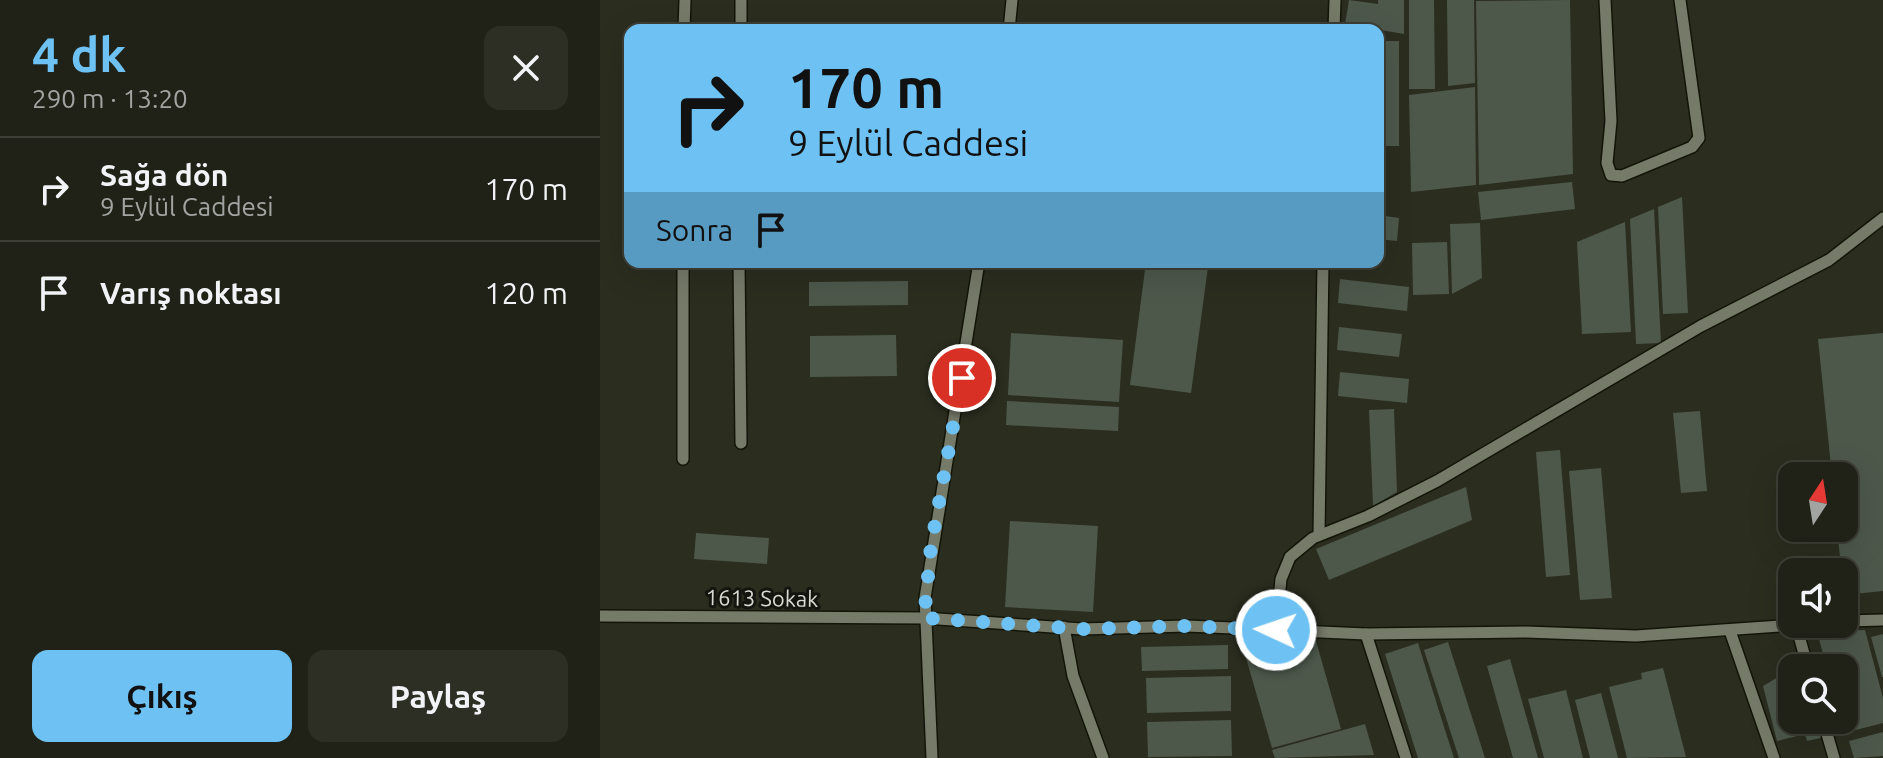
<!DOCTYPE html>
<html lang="tr">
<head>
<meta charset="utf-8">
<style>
	body { margin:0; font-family:Ubuntu,sans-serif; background:#2d2f24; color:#f1f3f6; height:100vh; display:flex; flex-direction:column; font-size:30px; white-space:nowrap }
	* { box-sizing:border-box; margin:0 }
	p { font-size:26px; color:#a2a4a1 }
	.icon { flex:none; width:44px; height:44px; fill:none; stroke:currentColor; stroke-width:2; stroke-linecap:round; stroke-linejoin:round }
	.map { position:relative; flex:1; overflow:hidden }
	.side { display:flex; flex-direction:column; background:#202217; width:600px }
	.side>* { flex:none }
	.top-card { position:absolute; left:24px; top:24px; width:760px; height:244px; border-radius:16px; box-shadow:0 8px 32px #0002,0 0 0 2px #3d3f36; background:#6ec2f3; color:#111; overflow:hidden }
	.needle { width:52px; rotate:12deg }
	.controls { position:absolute; left:1178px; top:462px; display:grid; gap:16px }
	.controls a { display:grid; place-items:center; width:80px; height:80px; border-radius:16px; background:#202217; box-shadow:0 8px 32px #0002,0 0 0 2px #3d3f36; font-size:40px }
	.pin { position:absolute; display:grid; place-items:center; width:68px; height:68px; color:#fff; margin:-34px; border:4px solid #fff; border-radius:50%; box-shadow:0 2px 8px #0007 }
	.me { position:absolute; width:88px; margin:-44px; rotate:273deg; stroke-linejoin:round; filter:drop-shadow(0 0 6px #0008) }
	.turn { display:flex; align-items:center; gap:28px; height:168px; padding:0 32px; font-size:36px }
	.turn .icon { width:104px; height:104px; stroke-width:2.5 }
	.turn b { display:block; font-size:56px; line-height:68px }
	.then { display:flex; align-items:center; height:76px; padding:0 32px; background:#0003; gap:16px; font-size:30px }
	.round { display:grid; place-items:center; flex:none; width:84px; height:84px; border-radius:16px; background:#2d2f24 }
	.head { display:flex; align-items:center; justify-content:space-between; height:136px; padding:0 32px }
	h1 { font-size:48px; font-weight:700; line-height:60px; color:#6ec2f3 }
	.button { display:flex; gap:16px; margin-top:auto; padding:16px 32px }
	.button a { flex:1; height:92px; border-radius:16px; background:#6ec2f3; color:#111; font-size:32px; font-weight:700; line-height:92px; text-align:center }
	.button a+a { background:#2d2f24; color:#f1f3f6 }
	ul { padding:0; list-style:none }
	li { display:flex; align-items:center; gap:24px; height:104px; padding:0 32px; border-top:2px solid #3d3f36 }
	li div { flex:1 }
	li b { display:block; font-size:30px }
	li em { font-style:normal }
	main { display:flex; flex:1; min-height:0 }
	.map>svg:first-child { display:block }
</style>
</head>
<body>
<main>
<section class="side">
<div class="head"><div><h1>4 dk</h1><p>290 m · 13:20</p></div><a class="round"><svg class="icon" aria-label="close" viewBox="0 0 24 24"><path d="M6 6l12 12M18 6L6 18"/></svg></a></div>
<ul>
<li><svg class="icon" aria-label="right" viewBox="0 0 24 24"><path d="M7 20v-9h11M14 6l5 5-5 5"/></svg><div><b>Sağa dön</b><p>9 Eylül Caddesi</p></div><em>170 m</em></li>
<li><svg class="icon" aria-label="arrive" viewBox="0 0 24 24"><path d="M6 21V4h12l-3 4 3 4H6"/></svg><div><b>Varış noktası</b></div><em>120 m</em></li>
</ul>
<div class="button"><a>Çıkış</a><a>Paylaş</a></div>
</section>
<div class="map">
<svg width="1283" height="758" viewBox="0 0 1283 758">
	<rect width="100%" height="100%" fill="#2b2d1f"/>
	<!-- building -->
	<g fill="#4d584b">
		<path d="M749,0l29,4v-4h26v34l-59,-10z"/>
		<path d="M809,0h25l1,89h-26z"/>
		<path d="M847,0h27l1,83 -27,3z"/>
		<path d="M970,0l3,174 -94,11 -3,-184z"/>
		<rect x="778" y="41" width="21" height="105"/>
		<path d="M875,87l1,98 -65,7 -2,-97z"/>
		<path d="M972,182l3,27 -94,11 -3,-28z"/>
		<path d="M1082,197l6,116 -25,1 -5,-107z"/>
		<path d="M1054,209l7,134 -25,1 -6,-125z"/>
		<path d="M778,215l21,3 -2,23 -19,-2z"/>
		<path d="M1025,222l6,110 -49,2 -5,-92z"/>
		<path d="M880,223l2,55 -30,16 -2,-70z"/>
		<path d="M847,242l2,52 -36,1 -1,-52z"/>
		<path d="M546,262l62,5 -17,126 -61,-8z"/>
		<path d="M740,279l69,8 -2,24 -69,-8z"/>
		<path d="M308,281v24l-99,1v-24z"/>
		<path d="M739,327l63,7 -3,23 -62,-7z"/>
		<path d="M411,333l112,7 -4,62 -111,-7z"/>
		<path d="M1283,333v258l-39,4 -7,-67h7v-52h-12l-14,-137z"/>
		<path d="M296,335l1,41 -87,1v-41z"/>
		<path d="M740,372l69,7 -2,24 -69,-7z"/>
		<path d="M407,401l112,6 -1,24 -112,-6z"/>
		<path d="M794,409l3,83 -24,14 -4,-96z"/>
		<path d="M1100,411l7,80 -26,2 -8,-80z"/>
		<path d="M960,450l10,125 -24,2 -10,-125z"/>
		<path d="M1001,468l11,130 -32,2 -11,-129z"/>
		<path d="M866,487l6,33 -143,60 -13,-31z"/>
		<path d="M410,521l88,5 -5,86 -88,-5z"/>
		<path d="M96,533l73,5 -2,26 -73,-5z"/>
		<path d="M1265,630l18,68v25l-39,10 -3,-13h3v-52h-17l-10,-36z"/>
		<path d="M1283,634v43h-1l-11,-40z"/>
		<path d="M716,641l25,88 -69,19 -30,-104z"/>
		<path d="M848,642l37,116h-26l-35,-108z"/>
		<path d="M818,643l21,68 15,47h-36l-33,-104z"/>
		<path d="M628,645v24l-86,2 -1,-24z"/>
		<path d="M1202,651l5,17h-15v52h28l5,17 -18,4 -2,-7 -28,7 -14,-55 22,-13 -1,-18z"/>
		<path d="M910,659l28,99h-25l-26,-92z"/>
		<path d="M1063,668l23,89 -59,1 -18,-71 33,-8 -1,-6z"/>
		<path d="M631,676v35l-84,2 -1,-35z"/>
		<path d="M966,690l17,68h-39l-16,-59z"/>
		<path d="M1001,693l17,65h-28l-15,-58z"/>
		<path d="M631,720l1,36 -84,1 -1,-35z"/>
		<path d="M765,724l9,31 -99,3 -3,-8z"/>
		<path d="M1283,732v24l-29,2 -5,-17z"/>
	</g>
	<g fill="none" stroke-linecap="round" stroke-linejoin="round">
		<!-- minor casing -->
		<g stroke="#131509" stroke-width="14">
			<g id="minor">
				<path d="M1005,0l6,121 -4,42 4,12 11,1 70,-29 7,-9 -19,-138"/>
				<path d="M84,30l1,-30"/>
				<path d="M141,30v-30"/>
				<path d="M409,30l3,-30"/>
				<path d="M734,30l1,-30"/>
				<path d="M139,262l2,181"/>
				<path d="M83,459v-197"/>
				<path d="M719,535l4,-273"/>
				<path d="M0,616l324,2 158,11 105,-3 179,8 160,-2 110,4 173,-12"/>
				<path d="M1244,621l39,-1"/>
				<path d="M1196,625l12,43"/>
				<path d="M464,627l9,49 30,82"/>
				<path d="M676,630l5,-51 9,-22 23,-19 55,-22 69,-35 264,-155 128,-66 54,-42"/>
				<path d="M1130,631l44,127"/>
				<path d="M766,634l40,124"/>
				<path d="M1223,720l11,38"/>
				<path d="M332,758l-7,-160 54,-336"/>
			</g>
		</g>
		<!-- minor -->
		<use href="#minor" stroke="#767a69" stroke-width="11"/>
	</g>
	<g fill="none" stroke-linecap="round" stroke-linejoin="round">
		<!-- route -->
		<path stroke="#6ec2f3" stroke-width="14" stroke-dasharray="0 25.2" d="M362,378l-31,168 -7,72 158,11 105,-3 89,4"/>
	</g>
	<g text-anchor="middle" stroke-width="6" stroke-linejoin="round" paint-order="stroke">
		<!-- street labels -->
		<g font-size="22" fill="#d8dad1" stroke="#14150f">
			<text transform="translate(162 598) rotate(1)" y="8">1613 Sokak</text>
		</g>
	</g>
</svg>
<div class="controls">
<a><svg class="needle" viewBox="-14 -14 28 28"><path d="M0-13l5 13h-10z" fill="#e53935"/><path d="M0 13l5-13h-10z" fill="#a2a4a1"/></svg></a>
<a><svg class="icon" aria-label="sound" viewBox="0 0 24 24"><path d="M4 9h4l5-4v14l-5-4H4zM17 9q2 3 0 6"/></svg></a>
<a><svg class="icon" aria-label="search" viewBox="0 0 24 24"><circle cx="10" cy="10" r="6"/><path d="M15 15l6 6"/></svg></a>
</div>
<div class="pin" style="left:362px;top:378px;background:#d93025"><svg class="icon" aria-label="arrive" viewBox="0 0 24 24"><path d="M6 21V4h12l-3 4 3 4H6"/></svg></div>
<svg class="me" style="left:676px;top:630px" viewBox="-20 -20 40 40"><circle r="17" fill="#6ec2f3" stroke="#fff" stroke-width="3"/><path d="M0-11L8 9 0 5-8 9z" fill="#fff"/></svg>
<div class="top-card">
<div class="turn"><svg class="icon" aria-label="right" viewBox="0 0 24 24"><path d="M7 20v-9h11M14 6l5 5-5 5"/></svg><div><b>170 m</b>9 Eylül Caddesi</div></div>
<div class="then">Sonra<svg class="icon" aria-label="arrive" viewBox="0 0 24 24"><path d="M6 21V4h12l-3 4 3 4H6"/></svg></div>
</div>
</div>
</main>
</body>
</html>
